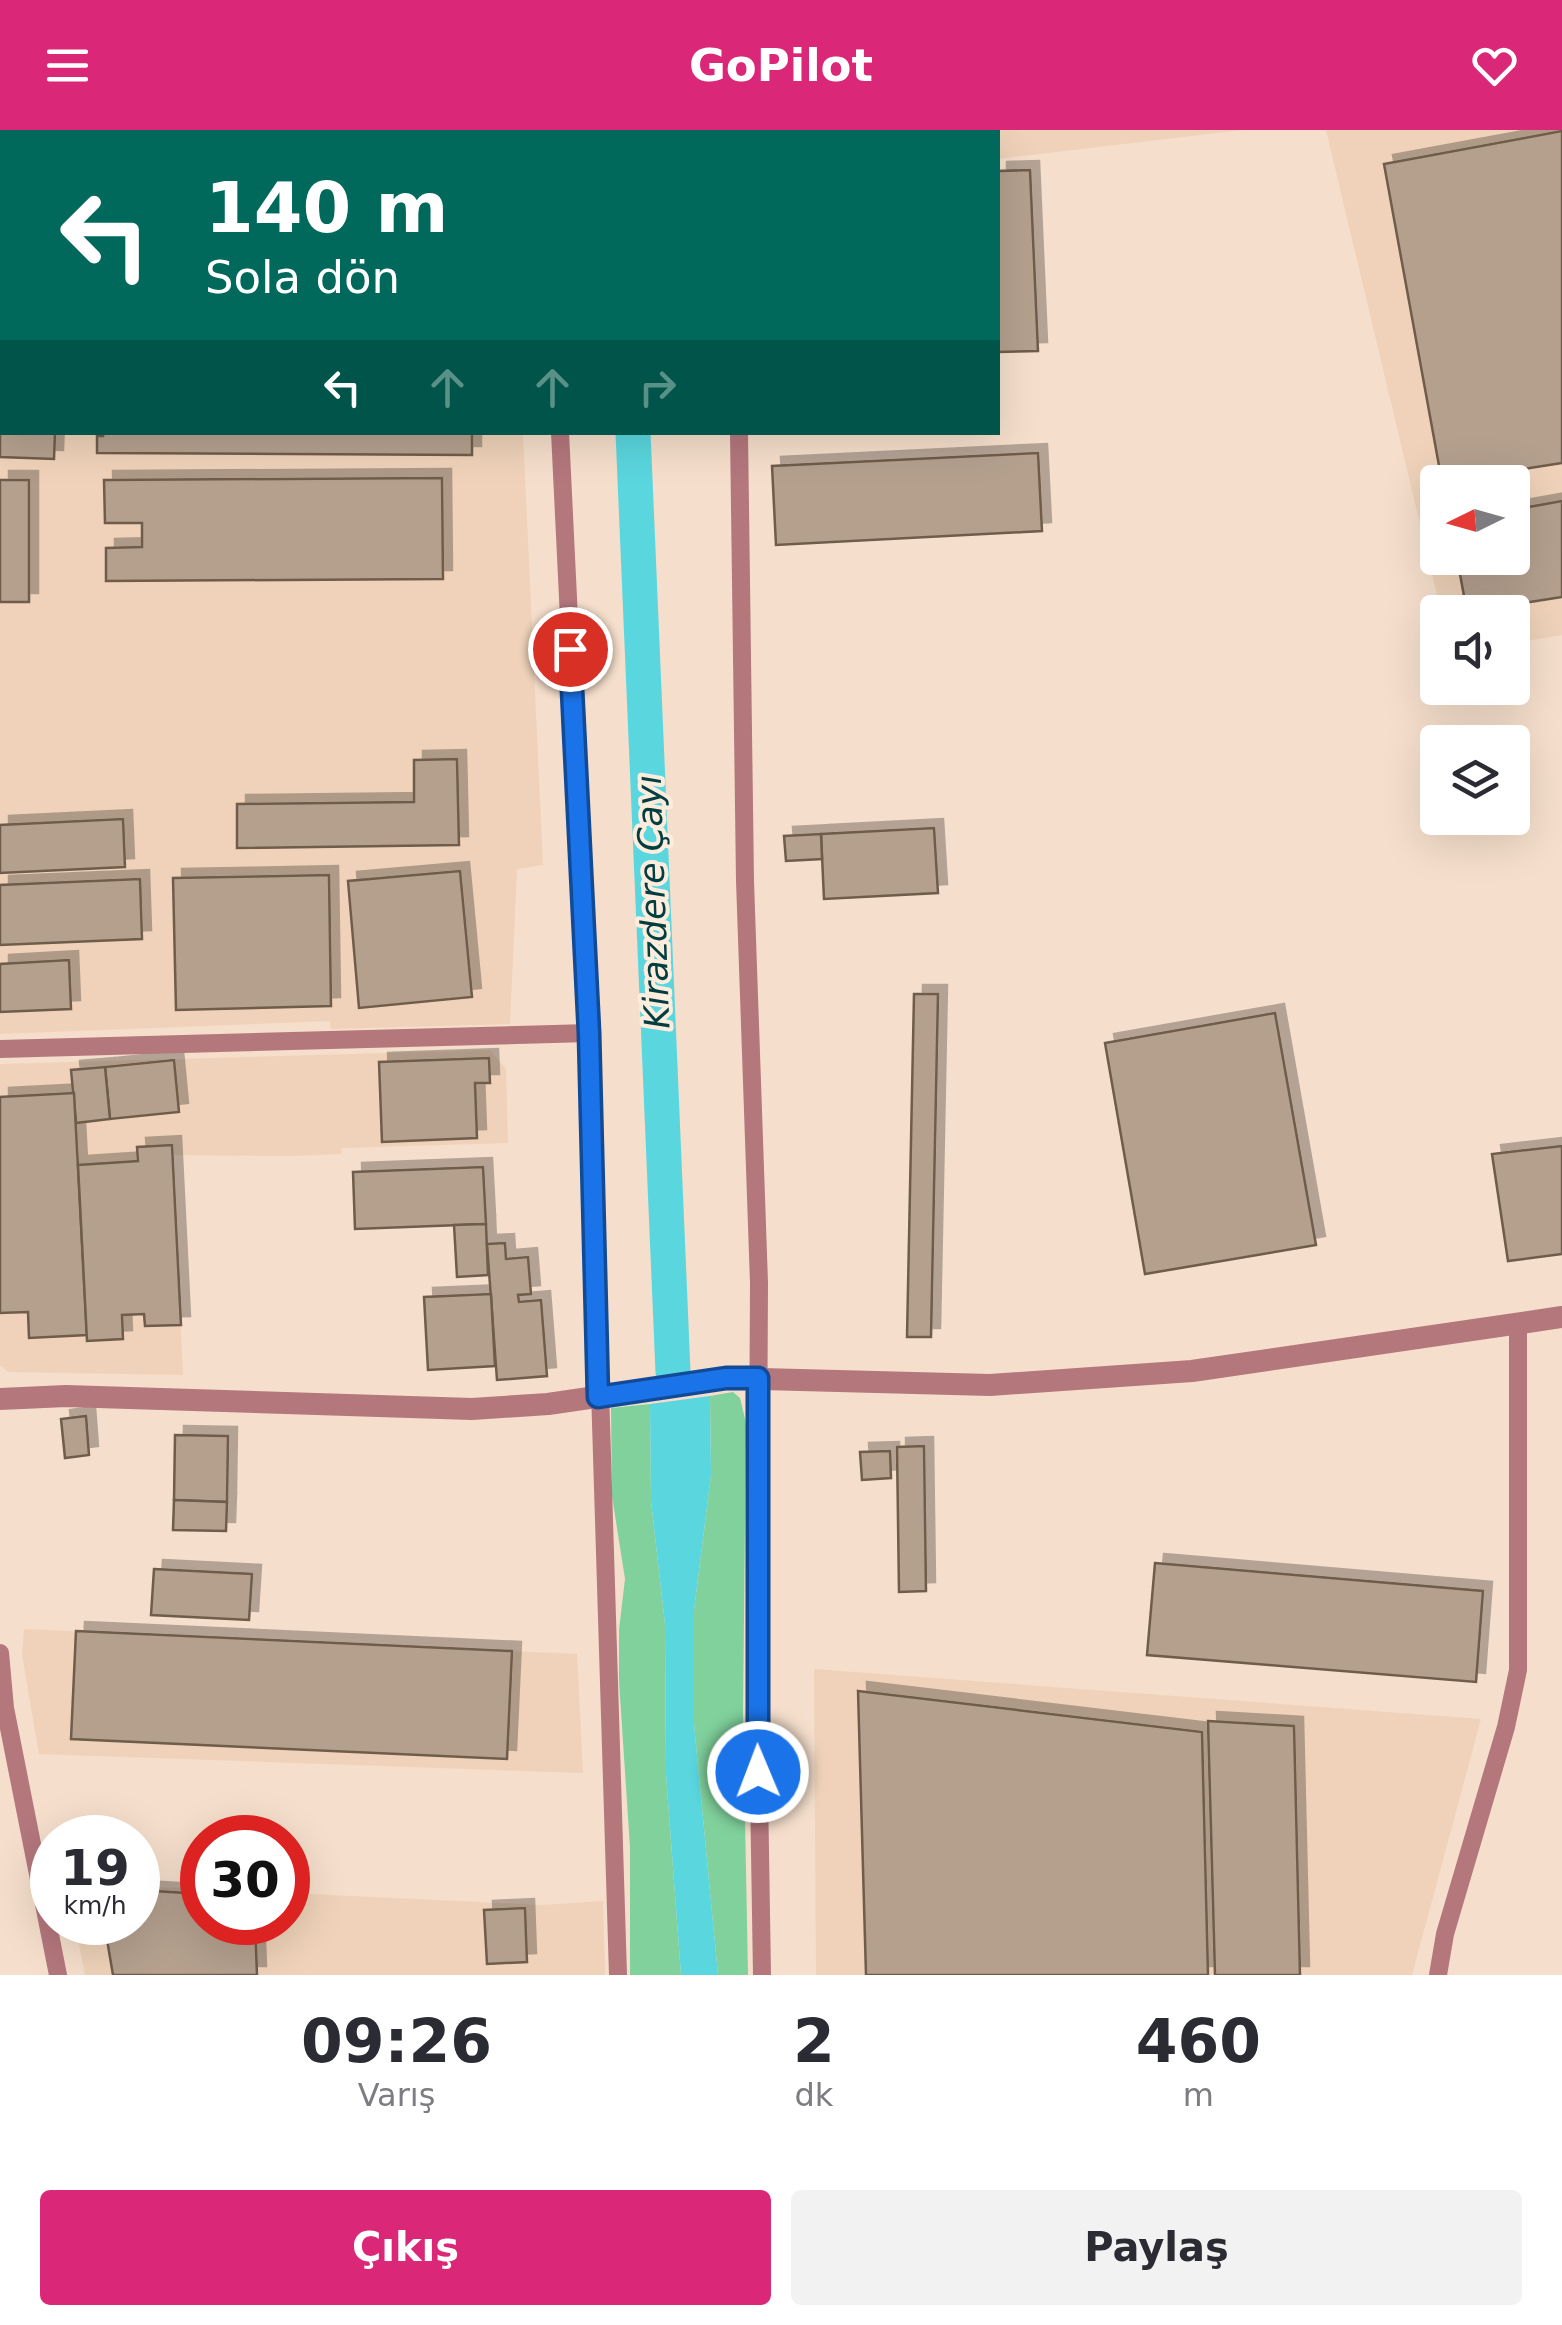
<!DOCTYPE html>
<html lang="tr">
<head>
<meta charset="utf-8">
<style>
	body { margin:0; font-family:"DejaVu Sans",sans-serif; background:#f2f2f3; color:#2b2b33; height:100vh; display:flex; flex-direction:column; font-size:38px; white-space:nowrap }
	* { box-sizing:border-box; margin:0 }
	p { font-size:32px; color:#7c7c81 }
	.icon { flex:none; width:55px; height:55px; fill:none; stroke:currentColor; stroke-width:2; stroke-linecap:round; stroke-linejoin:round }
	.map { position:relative; height:1845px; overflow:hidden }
	.side { display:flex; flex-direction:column; background:#fff; flex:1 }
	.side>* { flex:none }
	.top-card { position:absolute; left:0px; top:0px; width:1000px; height:305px; box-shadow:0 10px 40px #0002; background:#00695c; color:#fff; overflow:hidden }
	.needle { width:65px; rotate:265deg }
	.controls { position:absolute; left:1420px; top:335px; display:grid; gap:20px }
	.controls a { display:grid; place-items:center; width:110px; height:110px; border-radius:10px; background:#fff; box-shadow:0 10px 40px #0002; font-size:50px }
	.speed { position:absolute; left:30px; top:1685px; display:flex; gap:20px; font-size:50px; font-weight:700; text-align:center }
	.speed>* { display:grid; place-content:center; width:130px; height:130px; border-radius:50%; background:#fff; box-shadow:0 10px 40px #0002; line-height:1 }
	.speed small { font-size:25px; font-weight:400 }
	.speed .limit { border:15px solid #d22; background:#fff; color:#111 }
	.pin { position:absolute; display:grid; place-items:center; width:85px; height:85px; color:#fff; margin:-42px; border:5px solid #fff; border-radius:50%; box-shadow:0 2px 10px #0007 }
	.me { position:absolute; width:110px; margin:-55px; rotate:359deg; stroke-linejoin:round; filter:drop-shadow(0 0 8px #0008) }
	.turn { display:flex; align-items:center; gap:35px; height:210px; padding:0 40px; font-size:45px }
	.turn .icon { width:130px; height:130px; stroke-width:2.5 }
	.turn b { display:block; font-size:70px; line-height:85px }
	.lanes { display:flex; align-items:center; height:95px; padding:0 40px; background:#0003; justify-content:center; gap:50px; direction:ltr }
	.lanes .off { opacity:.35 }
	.eta { display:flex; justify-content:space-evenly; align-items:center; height:170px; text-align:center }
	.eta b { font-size:60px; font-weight:700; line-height:70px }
	.primary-button { display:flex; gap:20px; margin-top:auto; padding:20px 40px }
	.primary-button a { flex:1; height:115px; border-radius:10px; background:#db2777; color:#fff; font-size:40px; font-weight:700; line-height:115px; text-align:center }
	.primary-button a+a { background:#f2f2f3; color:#2b2b33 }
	header { display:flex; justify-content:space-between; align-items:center; height:130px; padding:0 40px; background:#db2777; color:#fff; font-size:45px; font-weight:700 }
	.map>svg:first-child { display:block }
</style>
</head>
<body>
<header><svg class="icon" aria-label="menu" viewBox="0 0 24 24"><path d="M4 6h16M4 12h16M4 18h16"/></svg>GoPilot<svg class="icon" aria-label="heart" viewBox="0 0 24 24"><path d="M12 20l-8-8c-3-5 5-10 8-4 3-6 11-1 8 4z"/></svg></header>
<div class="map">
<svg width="1562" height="1845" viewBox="0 0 1562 1845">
	<defs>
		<filter id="shadow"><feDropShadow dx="9" dy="-9" stdDeviation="0" flood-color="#0004"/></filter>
	</defs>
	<rect width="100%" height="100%" fill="#f5decb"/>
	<!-- built -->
	<g fill="#efd2b9" fill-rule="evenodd">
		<path d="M0,0h523v2h-521v300l521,1 20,432 -26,4 -7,155 -179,5 -1,-8 -330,13z"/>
		<path d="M765,0h477l-244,29v-27h-234z"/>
		<path d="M1326,0h236v505l-49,8 -1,-31h-71zM1438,352h74v76h-74z"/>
		<path d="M490,920l16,19 2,74 -166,5 -1,6 -50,2 -118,-1 10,220 -175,-3 -8,-7v-301z"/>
		<path d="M24,1499l553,25 6,119 -544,-19 -17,-99z"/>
		<path d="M814,1539l667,50 -69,256h-596z"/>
		<path d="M138,1756l64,3v33h86v-29l255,12 60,-4 2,74h-520l-10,-52 63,-1z"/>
	</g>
	<!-- green -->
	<g fill="#80d19c">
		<path d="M733,1262l7,6 6,25 -3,291 5,261h-30l-24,-251v-114l17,-135 -1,-79z"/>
		<path d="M650,1274l1,97 14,123 1,150 15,201h-51v-128l-11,-166v-51l6,-51 -13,-83 -1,-88z"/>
	</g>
	<!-- water -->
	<path fill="#5ad6de" d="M710,1266l1,79 -17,135v114l24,251h-37l-15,-201 -1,-150 -14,-123 -1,-97z"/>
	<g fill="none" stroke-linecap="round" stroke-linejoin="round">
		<!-- river -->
		<g stroke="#5ad6de" stroke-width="35">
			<path d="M620,0l1,2"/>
			<path d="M633,302l40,940"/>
		</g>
	</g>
	<!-- building -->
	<g fill="#b5a08e" stroke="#6f5c4b" stroke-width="2.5" filter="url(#shadow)">
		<path d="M0,0h399l-397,2v9z"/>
		<path d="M1562,1v332l-120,19 -58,-318z"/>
		<path d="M1030,40l8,181 -40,1v-181z"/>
		<path d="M0,156l2,146h53l-1,27 -54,-2z"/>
		<path d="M103,302h369v23l-375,-2v-17h6z"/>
		<path d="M1038,323l4,78 -266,14 -4,-79z"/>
		<path d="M442,348l1,101 -337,2v-33l36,-1v-24h-37l-1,-43z"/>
		<rect x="0" y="350" width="29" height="122"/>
		<path d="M1562,371v96l-95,15 -10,-54h55v-48z"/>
		<path d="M457,629l2,86 -222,3v-44l177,-2v-42z"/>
		<path d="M123,689l2,48 -125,6v-48z"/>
		<path d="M934,698l4,65 -114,6 -3,-65z"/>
		<path d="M821,704l1,25 -36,2 -2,-25z"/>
		<path d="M460,741l12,126 -113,11 -11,-127z"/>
		<path d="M329,745l2,131 -155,4 -3,-132z"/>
		<path d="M140,749l2,60 -142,6v-60z"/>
		<path d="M69,830l2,49 -71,3v-48z"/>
		<path d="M914,864h24l-7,343h-24z"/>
		<path d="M1275,883l41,232 -171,29 -40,-231z"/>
		<path d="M489,928l1,25h-15l2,55 -95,4 -3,-80z"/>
		<path d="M174,930l5,52 -69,7 -5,-52z"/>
		<path d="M105,937l5,52 -34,4 -5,-53z"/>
		<path d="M74,963l13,242 -58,3 -1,-26 -28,1v-216z"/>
		<path d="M172,1015l9,180 -36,1 -1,-12 -22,1 1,24 -36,2 -9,-176 60,-4 -1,-14z"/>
		<path d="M1562,1016v108l-54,7 -16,-107z"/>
		<path d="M483,1037l3,57 -131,5 -2,-57z"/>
		<path d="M486,1094l2,51 -31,2 -3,-52z"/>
		<path d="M505,1113l1,16 22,-2 3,37 -13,1 1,7 22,-2 6,76 -50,4 -10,-136z"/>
		<path d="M491,1164l4,72 -67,4 -4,-73z"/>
		<path d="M86,1286l3,39 -24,3 -4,-39z"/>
		<path d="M175,1305l53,1 -1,66 -53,-2z"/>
		<path d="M924,1316l2,145 -27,1 -2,-145z"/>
		<path d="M890,1321l1,27 -29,2 -2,-28z"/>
		<path d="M174,1370l53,2 -1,29 -53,-1z"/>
		<path d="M1155,1433l328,28 -7,91 -329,-27z"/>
		<path d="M154,1439l98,5 -3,46 -98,-5z"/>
		<path d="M76,1501l436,20 -5,108 -436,-20z"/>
		<path d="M858,1561l344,41 6,243h-342z"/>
		<path d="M1208,1591l86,5 6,249h-85z"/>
		<path d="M138,1760l64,4v28h53l2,53h-144l-9,-53h34z"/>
		<path d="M525,1778l2,54 -40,2 -3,-54z"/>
	</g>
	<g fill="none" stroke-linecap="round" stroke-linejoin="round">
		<!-- minor -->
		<g stroke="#b3777c" stroke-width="18">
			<path d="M547,0v2"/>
			<path d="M717,0v2"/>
			<path d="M560,302l29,601 29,942"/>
			<path d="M739,302l6,449 14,402 -2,384 5,308"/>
			<path d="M0,919l589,-16"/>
			<path d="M0,1523l5,55 53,267"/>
			<path d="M1438,1845l7,-41 61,-207 12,-57v-347"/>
		</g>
		<!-- tertiary -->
		<path stroke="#b3777c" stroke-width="22" d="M0,1269l66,-3 406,13 76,-5 178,-26 264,7 202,-14 370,-54"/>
	</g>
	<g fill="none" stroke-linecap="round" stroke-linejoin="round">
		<!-- route casing -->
		<g stroke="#114b97" stroke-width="25">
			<path id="route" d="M570,519l19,384 9,364 128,-19h32v394"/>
		</g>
		<!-- route -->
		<use href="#route" stroke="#1a73e8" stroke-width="18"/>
	</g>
	<g text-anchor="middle" stroke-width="8" stroke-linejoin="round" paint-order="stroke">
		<!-- water labels -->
		<g font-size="35" font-style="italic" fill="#003e41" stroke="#feecdd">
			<text transform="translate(653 772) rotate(-92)" y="12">Kirazdere Çayı</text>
		</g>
	</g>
</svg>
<div class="controls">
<a><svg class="needle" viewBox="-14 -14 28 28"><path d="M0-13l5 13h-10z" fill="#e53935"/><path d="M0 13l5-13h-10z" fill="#7c7c81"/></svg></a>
<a><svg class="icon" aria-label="sound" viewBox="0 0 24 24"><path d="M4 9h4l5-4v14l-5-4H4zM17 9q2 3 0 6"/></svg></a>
<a><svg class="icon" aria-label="layers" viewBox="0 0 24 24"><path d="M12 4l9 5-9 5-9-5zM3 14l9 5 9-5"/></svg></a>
</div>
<div class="speed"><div>19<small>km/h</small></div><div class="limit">30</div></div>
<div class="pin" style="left:570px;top:519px;background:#d93025"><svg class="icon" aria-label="arrive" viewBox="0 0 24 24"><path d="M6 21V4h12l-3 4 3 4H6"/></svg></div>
<svg class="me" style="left:758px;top:1642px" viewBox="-20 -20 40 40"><circle r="17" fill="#1a73e8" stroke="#fff" stroke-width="3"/><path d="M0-11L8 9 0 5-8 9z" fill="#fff"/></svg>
<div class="top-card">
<div class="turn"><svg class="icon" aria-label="left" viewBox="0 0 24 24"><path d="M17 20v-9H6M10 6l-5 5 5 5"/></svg><div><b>140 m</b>Sola dön</div></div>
<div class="lanes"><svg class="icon" aria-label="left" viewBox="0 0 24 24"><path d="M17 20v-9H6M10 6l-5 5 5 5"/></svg><svg class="icon off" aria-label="ahead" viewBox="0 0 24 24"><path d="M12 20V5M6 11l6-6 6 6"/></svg><svg class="icon off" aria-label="ahead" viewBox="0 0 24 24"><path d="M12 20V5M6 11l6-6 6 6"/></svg><svg class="icon off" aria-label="right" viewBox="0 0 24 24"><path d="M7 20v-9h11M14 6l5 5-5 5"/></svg></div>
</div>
</div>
<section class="side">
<div class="eta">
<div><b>09:26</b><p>Varış</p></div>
<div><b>2</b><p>dk</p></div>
<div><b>460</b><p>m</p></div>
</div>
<div class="primary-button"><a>Çıkış</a><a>Paylaş</a></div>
</section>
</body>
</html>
